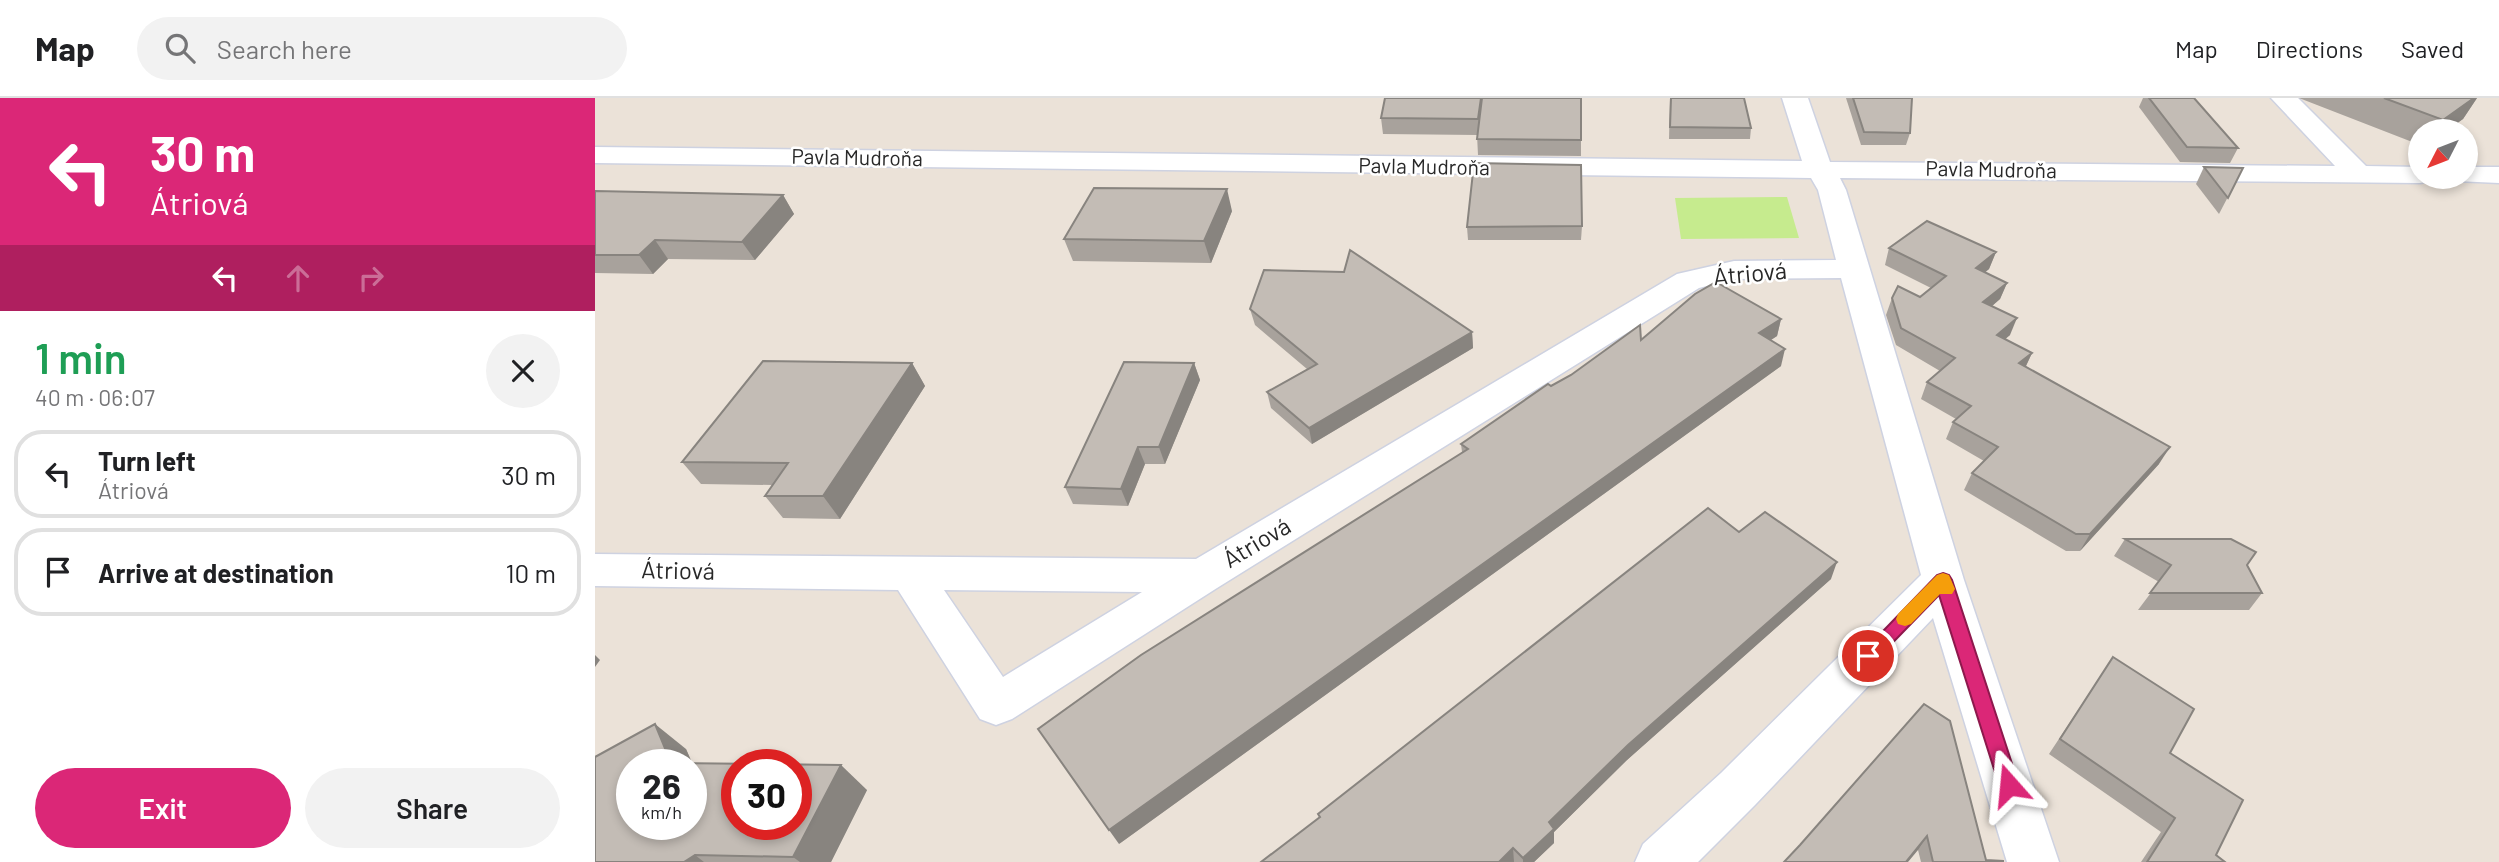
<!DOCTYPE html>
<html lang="en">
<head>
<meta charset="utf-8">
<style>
	body { margin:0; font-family:Barlow,sans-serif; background:#f2f2f2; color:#202124; height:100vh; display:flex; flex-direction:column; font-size:26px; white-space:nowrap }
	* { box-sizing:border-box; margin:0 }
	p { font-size:23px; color:#757577 }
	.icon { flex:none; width:38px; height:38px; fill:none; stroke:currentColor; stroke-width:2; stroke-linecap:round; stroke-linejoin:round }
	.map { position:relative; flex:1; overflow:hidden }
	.details { display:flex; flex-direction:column; background:#fff; width:595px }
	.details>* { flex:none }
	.banner { background:#db2777; color:#fff; overflow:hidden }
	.needle { width:46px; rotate:228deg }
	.fabs { position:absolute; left:1813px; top:21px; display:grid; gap:14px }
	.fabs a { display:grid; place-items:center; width:70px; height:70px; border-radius:50%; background:#fff; box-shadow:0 4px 10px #0003; font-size:35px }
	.speed { position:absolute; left:21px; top:651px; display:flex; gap:14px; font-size:35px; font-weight:700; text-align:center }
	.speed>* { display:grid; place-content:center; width:91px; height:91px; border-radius:50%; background:#fff; box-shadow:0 4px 10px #0003; line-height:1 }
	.speed small { font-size:18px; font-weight:400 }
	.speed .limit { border:10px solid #d22; background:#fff; color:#111 }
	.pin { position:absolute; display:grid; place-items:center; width:60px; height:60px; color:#fff; margin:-30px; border:4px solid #fff; border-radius:50%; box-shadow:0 2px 7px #0007 }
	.me { position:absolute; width:77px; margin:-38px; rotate:342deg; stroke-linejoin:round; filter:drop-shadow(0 0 5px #0008) }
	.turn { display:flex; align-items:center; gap:24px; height:147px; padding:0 35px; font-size:32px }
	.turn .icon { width:91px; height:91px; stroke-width:2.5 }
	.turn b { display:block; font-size:49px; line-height:60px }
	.lanes { display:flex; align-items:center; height:66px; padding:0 35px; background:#0003; justify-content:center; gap:35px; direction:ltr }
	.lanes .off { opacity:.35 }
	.round { display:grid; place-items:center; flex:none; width:74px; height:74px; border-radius:37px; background:#f2f2f2 }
	.summary { display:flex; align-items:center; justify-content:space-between; height:119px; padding:0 35px }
	h1 { font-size:42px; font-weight:600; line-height:52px; color:#1e9e55 }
	.button { display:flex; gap:14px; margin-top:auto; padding:14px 35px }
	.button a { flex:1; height:80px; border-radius:42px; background:#db2777; color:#fff; font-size:28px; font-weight:600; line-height:80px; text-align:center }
	.button a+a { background:#f2f2f2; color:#202124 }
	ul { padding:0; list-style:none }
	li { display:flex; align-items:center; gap:21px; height:88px; margin:0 14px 10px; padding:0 21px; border:4px solid #e0e0e0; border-radius:28px }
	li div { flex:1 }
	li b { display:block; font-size:26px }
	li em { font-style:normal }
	header { display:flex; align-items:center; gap:42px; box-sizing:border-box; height:98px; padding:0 35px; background:#fff; border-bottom:2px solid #e0e0e0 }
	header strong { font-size:33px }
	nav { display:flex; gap:38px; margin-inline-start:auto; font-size:24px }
	.search { width:490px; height:63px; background:#f2f2f2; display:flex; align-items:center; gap:18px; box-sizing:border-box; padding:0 24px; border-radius:38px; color:#757577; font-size:26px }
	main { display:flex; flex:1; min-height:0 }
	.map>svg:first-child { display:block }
</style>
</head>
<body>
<header>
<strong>Map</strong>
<div class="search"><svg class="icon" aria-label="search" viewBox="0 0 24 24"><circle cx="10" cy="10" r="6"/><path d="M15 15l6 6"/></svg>Search here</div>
<nav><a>Map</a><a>Directions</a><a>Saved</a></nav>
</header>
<main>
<section class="details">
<div class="banner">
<div class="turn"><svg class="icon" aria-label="left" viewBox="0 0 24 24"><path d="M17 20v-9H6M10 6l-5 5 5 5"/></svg><div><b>30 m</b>Átriová</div></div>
<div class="lanes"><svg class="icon" aria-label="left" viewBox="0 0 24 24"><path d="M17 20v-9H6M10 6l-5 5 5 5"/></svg><svg class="icon off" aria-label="ahead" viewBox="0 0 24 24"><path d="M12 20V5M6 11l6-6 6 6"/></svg><svg class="icon off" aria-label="right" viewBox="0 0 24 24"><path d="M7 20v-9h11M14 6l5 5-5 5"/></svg></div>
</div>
<div class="summary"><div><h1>1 min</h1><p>40 m · 06:07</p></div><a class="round"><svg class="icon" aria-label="close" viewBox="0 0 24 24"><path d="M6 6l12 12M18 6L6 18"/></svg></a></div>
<ul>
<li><svg class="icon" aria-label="left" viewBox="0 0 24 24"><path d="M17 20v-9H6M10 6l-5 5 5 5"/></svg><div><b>Turn left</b><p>Átriová</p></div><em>30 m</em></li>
<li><svg class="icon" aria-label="arrive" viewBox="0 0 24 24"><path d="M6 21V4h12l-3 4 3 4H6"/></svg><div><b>Arrive at destination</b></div><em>10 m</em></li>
</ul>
<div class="button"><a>Exit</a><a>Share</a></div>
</section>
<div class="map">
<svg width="1904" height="764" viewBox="0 0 1904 764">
	<rect width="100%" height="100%" fill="#ebe2d8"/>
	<!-- pitch -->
	<path fill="#c6eb8e" d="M1192,99l12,41 -118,1 -6,-41z"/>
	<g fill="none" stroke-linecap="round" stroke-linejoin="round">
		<!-- minor casing -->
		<g stroke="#ced2e1" stroke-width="3">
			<g id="minor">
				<path d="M1187,0h26l22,64 505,4 -64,-68h27l68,68 54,1v10h13l-3,4 -10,2 -580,-5 6,12 118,390 95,282h-52l-74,-244 -178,187 -57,57h-63l8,-18 78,-71 200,-198 -80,-297 -107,1 -35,9 -482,300 -205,131 -16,6 -16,-6 -82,-129 -303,-4v-32l601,5 481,-285 57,-13 102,-1 -18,-70 -7,-12 -1216,-15v-16l1207,14zM349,492l198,2 -139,85z"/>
				<path d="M1871,69h33v16l-43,-2 -3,-4h13z"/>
			</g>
		</g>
		<!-- minor -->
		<use href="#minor" fill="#fff" fill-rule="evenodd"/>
	</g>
	<!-- wall -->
	<g fill="#a8a29c">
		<path d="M790,0l196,42v16l-103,-1 -1,-20 -94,-1 -2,-16z"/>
		<path d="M1075,0h74l7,30 -1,11h-81z"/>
		<path d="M1251,0h66l-2,35 -4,12h-45z"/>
		<path d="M1548,0h51l44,50 -8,15 -50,-1 -41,-55z"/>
		<path d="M1704,0h178l-14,21 -17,12h-26v14z"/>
		<path d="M1609,69l39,1 -24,46 -23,-30z"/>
		<path d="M0,93l188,4 11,19 -39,46 -87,-1 -15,15 -58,-1z"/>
		<path d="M637,113l-21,52 -138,-2 -9,-22z"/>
		<path d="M987,128l-1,14h-113l-1,-13z"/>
		<path d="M1294,150l107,4 -7,17 -4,3 22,11 -7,16 -8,7 18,29 -5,4 27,14 -6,13 133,98 -79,87h-14l-102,-61 8,-17 12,-12 -38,-22 7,-17 3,-3 -35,-20 6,-17 13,-11 -44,-26 -10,-30 6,-17 28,-1 11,-9 -46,-23z"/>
		<path d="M655,211l222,23 1,16 -161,96 -41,-36 -4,-16 40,-23 -52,-44z"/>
		<path d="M1186,221l-4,17 -6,4 10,26 -662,478 343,-392 -1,-8 90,-58 90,-46z"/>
		<path d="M317,265l13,23 -85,133 -57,-1 -18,-22 7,-11 -71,-1 -19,-22z"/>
		<path d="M599,265l6,17 -35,84h-20l-17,42 -55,-2 -8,-17z"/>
		<path d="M1144,434l92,47 -204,181 -73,72v11l-20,19h-273l58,-44 -1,-4z"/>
		<path d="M1530,441l137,54 -13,17h-111l21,-28 -45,-26z"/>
		<path d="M1518,559l57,96 46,102 9,7h-84l20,-30 -112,-78z"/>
		<path d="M1329,606l62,156 17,2h-82l-3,-12 -118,-5z"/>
		<path d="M91,651l6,14 175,27 -36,72h-236z"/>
	</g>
	<!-- shaded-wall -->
	<g fill="#88847f">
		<path d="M1879,0h3l-14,21 -17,12h-10l7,-11z"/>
		<path d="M632,91l5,22 -21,52 -7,-22z"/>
		<path d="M188,97l11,19 -39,46 -13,-18z"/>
		<path d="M60,142l13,19 -15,15 -14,-19z"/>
		<path d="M1401,154l-7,17 -19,16 6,-17z"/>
		<path d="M1412,185l-7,16 -23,20 6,-17z"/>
		<path d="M1422,220l-7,17 -20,17 7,-17z"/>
		<path d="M1186,221l-4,17 -22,14 4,-17z"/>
		<path d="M877,234l1,16 -161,96 -3,-16z"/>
		<path d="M1190,251l-4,17 -662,478 -10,-14z"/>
		<path d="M1437,255l-8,17 -5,-7z"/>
		<path d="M317,265l13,23 -85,133 -17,-23z"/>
		<path d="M599,265l6,17 -35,84 -6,-17z"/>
		<path d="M543,349l7,17 -17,42 -7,-17z"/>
		<path d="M1575,349l-11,17 -79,87 10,-17z"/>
		<path d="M1242,464l-6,17 -204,181 -73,72v11l-20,19h-11v-4l26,-36 79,-77z"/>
		<path d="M0,557l5,5 -5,7z"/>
		<path d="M60,626l31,25 17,39 -32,-25z"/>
		<path d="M246,667l26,25 -36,72h-31l-7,-5z"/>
		<path d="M1332,738l-9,14 -10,12h-2z"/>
		<path d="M918,750l1,14h-15z"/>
		<path d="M100,757l9,7h-20z"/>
	</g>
	<!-- building -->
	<g fill="#c3bcb5" stroke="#88847f" stroke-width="2" fill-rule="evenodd">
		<path d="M790,0h96l-3,21 -97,-1z"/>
		<path d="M887,0h99v42l-104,-1z"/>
		<path d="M1076,0h73l7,30 -81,-1z"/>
		<path d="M1258,0h59l-2,35 -46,-1z"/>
		<path d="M1554,0h45l44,50 -51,-1z"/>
		<path d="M1789,0h90l-31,22z"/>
		<path d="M879,65l107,2 1,61 -115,1z"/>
		<path d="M1609,69l39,1 -15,30z"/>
		<path d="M499,90l133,1 -23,52 -140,-2z"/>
		<path d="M0,93l188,4 -41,47 -87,-2 -16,15h-44z"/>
		<path d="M1332,123l69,31 -20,16 31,15 -24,19 34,16 -20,17 35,18 -13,10 151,84 -80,87h-14l-104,-61 26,-26 -45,-25 18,-16 -44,-24 28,-24 -54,-30 -9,-30 6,-12 22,11 26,-21 -57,-28z"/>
		<path d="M755,152l122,82 -163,96 -42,-36 50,-28 -67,-55 14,-39 80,2z"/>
		<path d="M1121,184l65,37 -22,14 26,16 -676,481 -71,-101 103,-74 327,-206 -7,-5 87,-60 3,2 20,-11 69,-50 1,15 54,-46z"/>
		<path d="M168,263l149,2 -89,133h-58l23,-33 -106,-1z"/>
		<path d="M529,264l70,1 -35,84h-21l-17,42 -56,-2z"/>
		<path d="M1113,410l31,24 26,-20 72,50 -209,183 -79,77 5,7 -31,29 -10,-10 -14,14h-238l59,-45 -2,-3z"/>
		<path d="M1530,441h106l25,13 -9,13 15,28h-112l21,-28z"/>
		<path d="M1518,559l81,52 -24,44 73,47 -27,55 9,7h-78l28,-44 -115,-79z"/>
		<path d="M1329,606l26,17 36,139 17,1v1h-70l-6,-26 -21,26h-122l16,-17z"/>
		<path d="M60,626l16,39 170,2 -48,92 -98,-2 -11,7h-89v-105zM37,667h59v59h-59zM142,667h59v59h-59z"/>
	</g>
	<!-- route -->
	<path fill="#db2777" stroke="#8e194d" stroke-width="2" d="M1348,475l6,2 3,5 67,205 -3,7 -7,2 -8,-2 -2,-7 -60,-190 -64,66 -7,3 -6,-3 -3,-5 78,-81z"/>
	<!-- slow -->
	<path fill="#f59e0b" d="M1348,475l6,2 6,14 -3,5h-12l-29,30 -6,2 -7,-2 -2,-5 2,-5 39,-39z"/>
	<g text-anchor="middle" stroke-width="5" stroke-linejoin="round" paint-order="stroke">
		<!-- far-street labels -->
		<g font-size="21" fill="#282828" stroke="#fff">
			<text transform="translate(262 60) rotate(1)" y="7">Pavla Mudroňa</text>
			<text transform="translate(829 69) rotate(1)" y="7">Pavla Mudroňa</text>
			<text transform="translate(1396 72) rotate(1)" y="7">Pavla Mudroňa</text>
		</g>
		<!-- street labels -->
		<g font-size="24" fill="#282828" stroke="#fff">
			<text transform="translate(1155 176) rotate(-5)" y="8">Átriová</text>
			<text transform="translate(662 445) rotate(-31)" y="8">Átriová</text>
			<text transform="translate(83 473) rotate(1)" y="8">Átriová</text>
		</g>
	</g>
</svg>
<div class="fabs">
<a><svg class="needle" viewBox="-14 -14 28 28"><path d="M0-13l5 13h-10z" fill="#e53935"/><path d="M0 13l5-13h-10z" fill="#757577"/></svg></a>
</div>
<div class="speed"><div>26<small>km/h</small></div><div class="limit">30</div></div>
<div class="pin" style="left:1273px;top:558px;background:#d93025"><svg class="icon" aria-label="arrive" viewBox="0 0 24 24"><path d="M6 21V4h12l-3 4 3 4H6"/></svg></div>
<svg class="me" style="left:1414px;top:687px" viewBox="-20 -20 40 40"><path d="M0-17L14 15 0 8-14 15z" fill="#db2777" stroke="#fff" stroke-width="4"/></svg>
</div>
</main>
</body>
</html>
